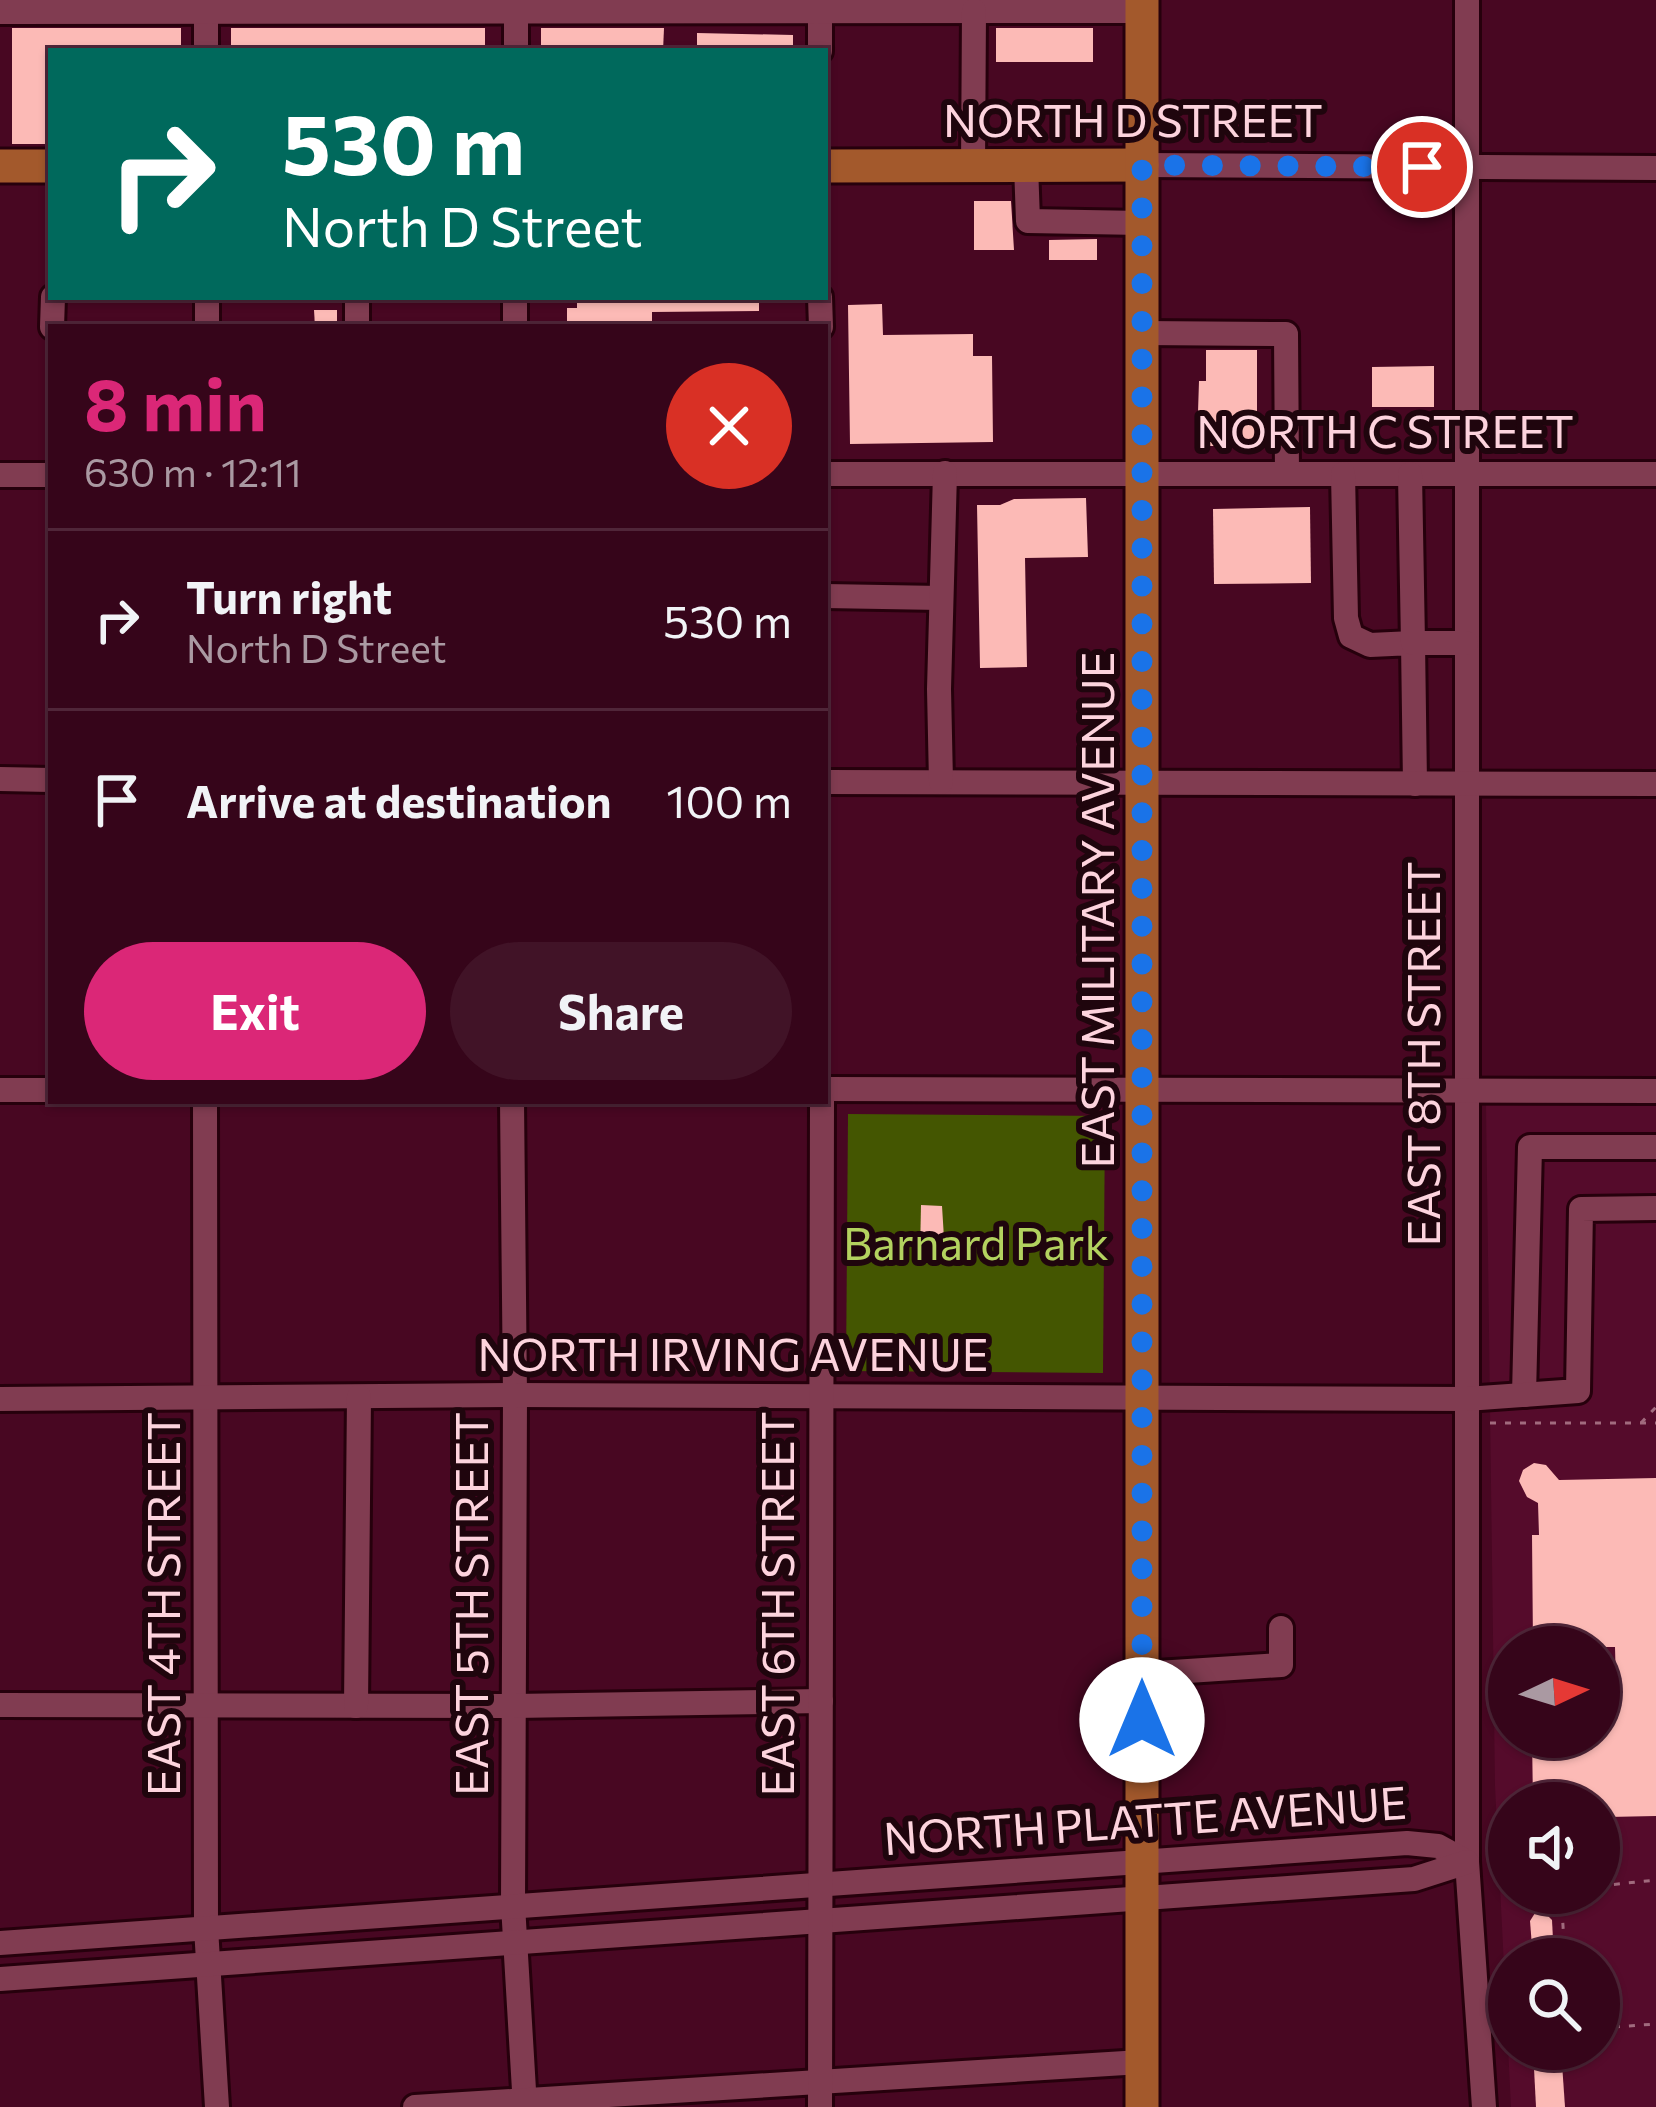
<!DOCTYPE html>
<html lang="en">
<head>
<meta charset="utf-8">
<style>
	body { margin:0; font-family:Commissioner,sans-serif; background:#411327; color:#f1f3f6; height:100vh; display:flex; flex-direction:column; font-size:45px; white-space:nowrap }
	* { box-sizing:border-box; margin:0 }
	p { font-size:39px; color:#aa99a2 }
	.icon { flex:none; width:66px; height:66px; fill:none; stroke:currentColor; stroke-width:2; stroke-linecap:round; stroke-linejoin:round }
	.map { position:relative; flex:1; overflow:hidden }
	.side { position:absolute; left:48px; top:324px; width:780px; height:780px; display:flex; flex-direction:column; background:#36051a; border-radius:0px; box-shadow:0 3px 9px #0004,0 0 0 3px #502639 }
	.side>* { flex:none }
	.guide { position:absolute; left:48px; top:48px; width:780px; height:252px; border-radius:0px; box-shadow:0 3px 9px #0004,0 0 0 3px #502639; background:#00695c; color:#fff; overflow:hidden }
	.needle { width:78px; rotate:86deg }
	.controls { position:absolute; left:1488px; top:1626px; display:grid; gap:24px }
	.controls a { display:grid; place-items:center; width:132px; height:132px; border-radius:50%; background:#36051a; box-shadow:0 3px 9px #0004,0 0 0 3px #502639; font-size:60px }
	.pin { position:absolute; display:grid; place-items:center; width:102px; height:102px; color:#fff; margin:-51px; border:6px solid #fff; border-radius:50%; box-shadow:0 3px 12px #0007 }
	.me { position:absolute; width:132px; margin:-66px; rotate:0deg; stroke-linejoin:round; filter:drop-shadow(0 0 9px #0008) }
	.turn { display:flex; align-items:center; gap:42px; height:252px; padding:0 36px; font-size:54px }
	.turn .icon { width:156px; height:156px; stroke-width:2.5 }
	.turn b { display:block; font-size:84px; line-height:102px }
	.round { display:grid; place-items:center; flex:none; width:126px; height:126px; border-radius:63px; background:#411327 }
	.head { display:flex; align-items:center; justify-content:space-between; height:204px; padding:0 36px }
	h1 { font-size:72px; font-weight:700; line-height:90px; color:#db2777 }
	.action { display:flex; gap:24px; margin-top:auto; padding:24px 36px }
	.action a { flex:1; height:138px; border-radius:72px; background:#db2777; color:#fff; font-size:48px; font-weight:700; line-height:138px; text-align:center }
	.action a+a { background:#411327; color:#f1f3f6 }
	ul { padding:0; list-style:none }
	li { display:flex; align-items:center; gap:36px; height:180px; padding:0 36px; border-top:3px solid #502639 }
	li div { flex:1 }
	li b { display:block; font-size:45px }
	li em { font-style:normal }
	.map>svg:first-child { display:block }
</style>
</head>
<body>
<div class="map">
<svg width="1656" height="2107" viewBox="0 0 1656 2107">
	<rect width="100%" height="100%" fill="#480722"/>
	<!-- built -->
	<path fill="#550b2b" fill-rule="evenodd" d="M1486,1105h170v1002h-145l-16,-321zM1509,1647h90v90h-90zM1509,1803h90v90h-90zM1509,1959h90v90h-90z"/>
	<!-- green -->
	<path fill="#445601" d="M848,1114l257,2 -2,257 -257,-2z"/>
	<!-- building -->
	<g fill="#fcbab6">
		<path d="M12,28h169v23h-130v93h-39z"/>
		<rect x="231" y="28" width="254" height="23"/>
		<path d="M541,28h123l-1,23h-122z"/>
		<rect x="996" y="28" width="97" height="34"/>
		<path d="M697,33l96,2v16h-96z"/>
		<path d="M974,201h37l3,49h-40z"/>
		<path d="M1097,239v21h-48v-20z"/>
		<path d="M577,297h182v14l-107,1v15h-85v-19h10z"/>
		<path d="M882,304l1,31 90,-1v22h19l1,86 -143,2 -2,-139z"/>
		<path d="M314,310h23v17h-22z"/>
		<path d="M1206,350h51v96h-51v-34h-8l1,-31h7z"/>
		<path d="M1434,366v41h-62v-40z"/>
		<path d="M1086,498l2,59 -63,1 2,109 -47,1 -3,-163h23l14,-6z"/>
		<path d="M1310,507l1,76 -97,1 -1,-75z"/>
		<path d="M921,1205l21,1 3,49 -25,-2z"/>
		<path d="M1534,1463l12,2 13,15 97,-2v338l-48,1v-8h-9v-6h-66l-1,-66h67v-42h9v-10h8l-1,-38h-82l-1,-112h7l-1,-32 -11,-6 -8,-16 4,-11z"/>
		<path d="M1544,1912l8,8 2,39h-21l-3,-38 5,-8z"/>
		<path d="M1533,2049h28l4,58h-29z"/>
	</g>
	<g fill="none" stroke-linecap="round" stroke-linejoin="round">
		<!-- minor casing -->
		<g stroke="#26000c" stroke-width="30">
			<g id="minor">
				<path d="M206,0v51"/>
				<path d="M820,0v51"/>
				<path d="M1467,0v1862l17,245"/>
				<path d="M0,12l1142,-1"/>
				<path d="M516,51v-51"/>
				<path d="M1026,165l2,56 114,2"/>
				<path d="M1142,165l514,3"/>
				<path d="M973,166l1,-155"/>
				<path d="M207,297v30"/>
				<path d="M515,297v30"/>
				<path d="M820,297l1,30"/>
				<path d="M52,327l1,-30"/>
				<path d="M357,327v-30"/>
				<path d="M1142,333l144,1 1,139"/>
				<path d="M825,474h831"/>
				<path d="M1343,474l3,144 5,18 19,9 43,-2 2,141"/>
				<path d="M1410,474l3,169h53"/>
				<path d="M0,475h51"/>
				<path d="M825,596l116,2"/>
				<path d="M0,779l51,1"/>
				<path d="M825,782l831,2"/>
				<path d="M941,782l-2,-93 6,-216"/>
				<path d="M825,1089l831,2"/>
				<path d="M0,1090h51"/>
				<path d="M205,1101l1,827 11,179"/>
				<path d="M512,1101l3,294 -2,510 12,202"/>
				<path d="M1524,1395l6,-248h126"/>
				<path d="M0,1399l515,-4 951,4 112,-8 3,-182 75,-1"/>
				<path d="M1142,1674l139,-9v-37"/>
				<path d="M0,1705l514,1 307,-5"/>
				<path d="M356,1706l3,-309"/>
				<path d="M0,1943l1407,-100 31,3 29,16"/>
				<path d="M0,1979l1414,-100 53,-17"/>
				<path d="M415,2107l726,-45"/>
				<path d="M820,2107l2,-1006"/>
			</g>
		</g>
		<!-- major casing -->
		<g stroke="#26000c" stroke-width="39">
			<g id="major">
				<path d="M0,166h51"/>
				<path d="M825,166l317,-1"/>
				<path d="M1142,2107v-2107"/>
			</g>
		</g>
		<!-- path -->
		<g stroke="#a16b7e" stroke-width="3" stroke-dasharray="6 9" stroke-linecap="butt">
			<path d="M1490,1423h166"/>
			<path d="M1641,1423l15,-16"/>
			<path d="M1599,1886l57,-6"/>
			<path d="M1561,1893l4,66"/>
			<path d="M1599,2000l10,26"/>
			<path d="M1599,2028l57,-4"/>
		</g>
		<!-- minor -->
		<use href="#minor" stroke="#813c51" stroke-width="24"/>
		<!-- major -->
		<use href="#major" stroke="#a3592c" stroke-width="33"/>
	</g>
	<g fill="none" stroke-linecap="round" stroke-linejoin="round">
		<!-- route -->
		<path stroke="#1a73e8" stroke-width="21" stroke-dasharray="0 37.8" d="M1142,1720v-1555l280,2"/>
	</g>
	<g text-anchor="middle" stroke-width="12" stroke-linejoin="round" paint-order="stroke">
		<!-- street labels -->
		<g font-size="45" fill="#fdd3dd" stroke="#1f050d">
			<text x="1133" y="137">NORTH D STREET</text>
			<text x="1385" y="448">NORTH C STREET</text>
			<text transform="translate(1098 910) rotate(-90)" y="16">EAST MILITARY AVENUE</text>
			<text transform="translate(1424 1054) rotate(-90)" y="16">EAST 8TH STREET</text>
			<text x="733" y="1371">NORTH IRVING AVENUE</text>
			<text transform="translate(164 1604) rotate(-90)" y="16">EAST 4TH STREET</text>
			<text transform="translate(472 1604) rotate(-90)" y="16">EAST 5TH STREET</text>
			<text transform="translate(778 1604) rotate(-90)" y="16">EAST 6TH STREET</text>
			<text transform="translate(1145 1821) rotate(-4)" y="16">NORTH PLATTE AVENUE</text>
		</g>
		<!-- park labels -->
		<g font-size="45" fill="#b3d25f" stroke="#1f050d">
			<text x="976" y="1260">Barnard Park</text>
		</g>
	</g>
</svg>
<div class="controls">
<a><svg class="needle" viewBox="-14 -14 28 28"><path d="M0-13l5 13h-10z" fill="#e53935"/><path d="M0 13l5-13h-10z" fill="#aa99a2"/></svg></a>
<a><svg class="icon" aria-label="sound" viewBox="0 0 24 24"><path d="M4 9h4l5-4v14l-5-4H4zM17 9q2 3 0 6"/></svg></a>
<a><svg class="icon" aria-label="search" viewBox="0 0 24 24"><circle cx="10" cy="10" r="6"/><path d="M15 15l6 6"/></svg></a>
</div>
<div class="pin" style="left:1422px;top:167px;background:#d93025"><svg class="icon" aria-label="arrive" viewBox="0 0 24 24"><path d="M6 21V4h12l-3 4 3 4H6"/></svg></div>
<svg class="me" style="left:1142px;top:1720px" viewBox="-20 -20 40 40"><circle r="19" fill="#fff"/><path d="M0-13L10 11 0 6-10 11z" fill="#1a73e8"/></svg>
<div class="guide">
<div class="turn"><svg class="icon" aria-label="right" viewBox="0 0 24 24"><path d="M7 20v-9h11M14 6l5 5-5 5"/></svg><div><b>530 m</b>North D Street</div></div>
</div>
<section class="side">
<div class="head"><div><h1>8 min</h1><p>630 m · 12:11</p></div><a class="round" style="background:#d93025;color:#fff"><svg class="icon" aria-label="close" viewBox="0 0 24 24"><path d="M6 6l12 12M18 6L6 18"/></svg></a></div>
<ul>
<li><svg class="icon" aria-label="right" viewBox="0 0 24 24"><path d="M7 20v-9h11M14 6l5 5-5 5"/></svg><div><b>Turn right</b><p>North D Street</p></div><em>530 m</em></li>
<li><svg class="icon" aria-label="arrive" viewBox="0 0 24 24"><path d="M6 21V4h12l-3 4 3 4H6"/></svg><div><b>Arrive at destination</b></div><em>100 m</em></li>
</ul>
<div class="action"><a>Exit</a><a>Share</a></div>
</section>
</div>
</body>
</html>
